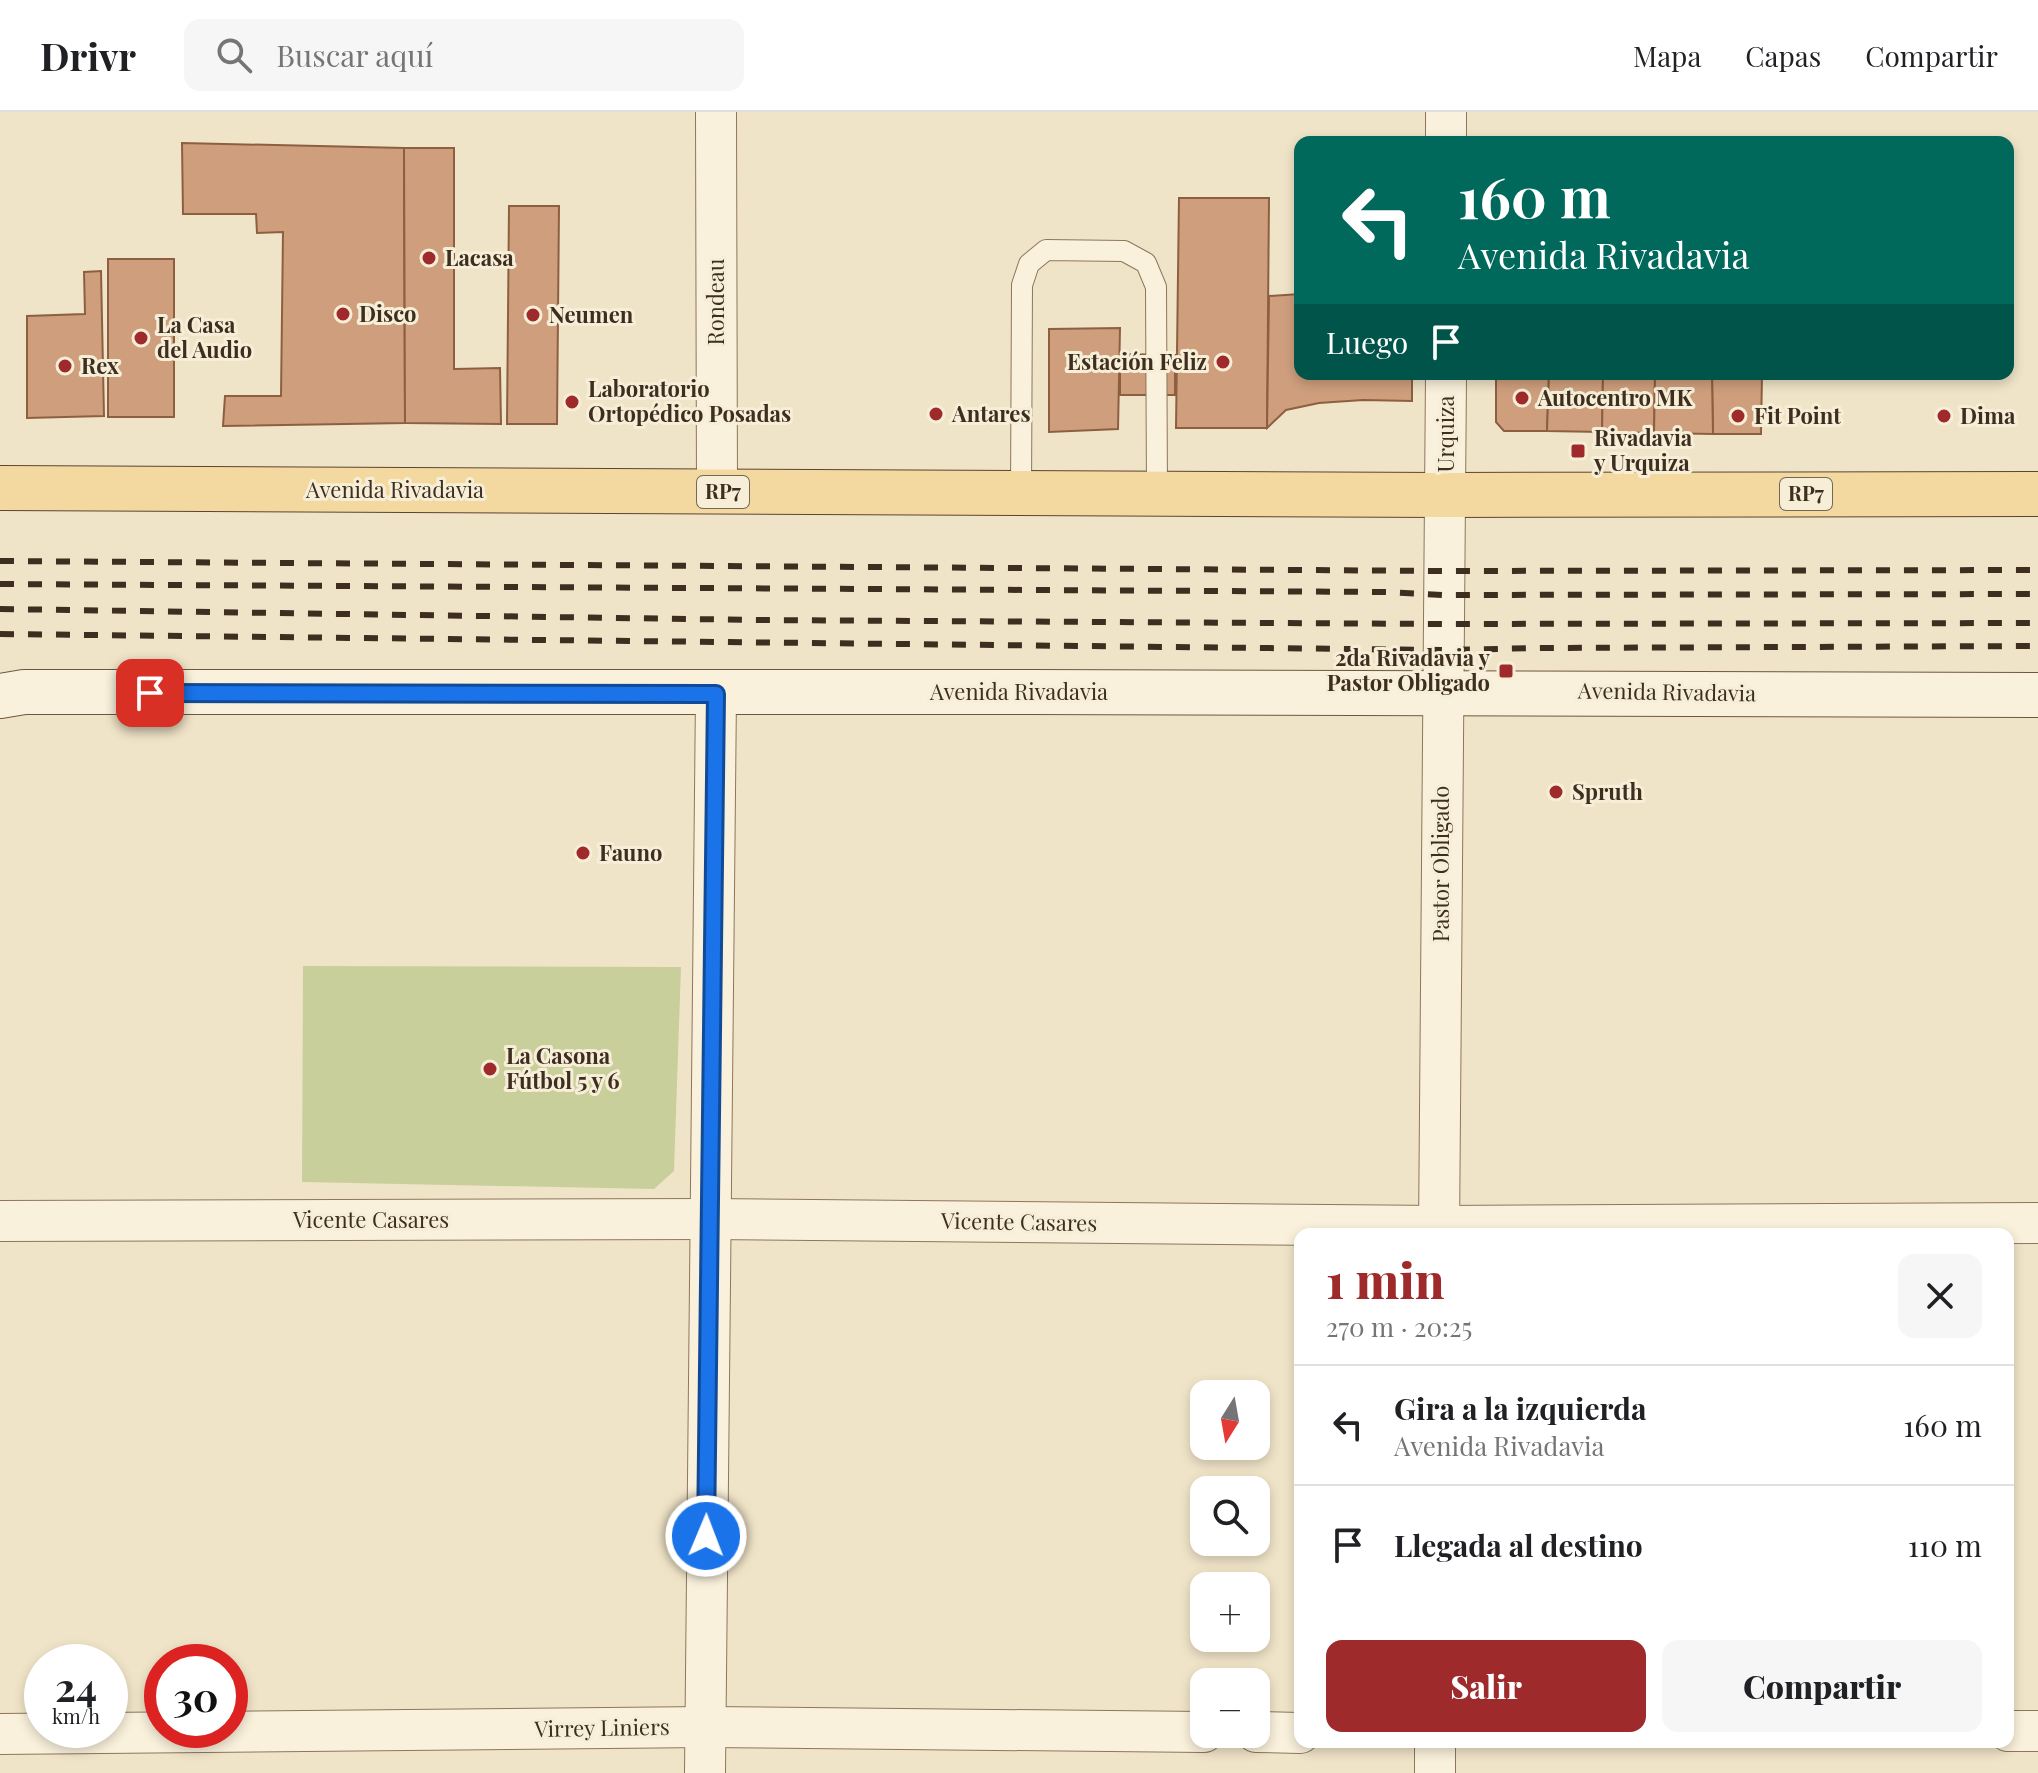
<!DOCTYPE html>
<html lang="es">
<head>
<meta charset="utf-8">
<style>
	body { margin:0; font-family:"Playfair Display",serif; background:#f6f6f6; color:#202124; height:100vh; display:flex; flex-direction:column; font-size:30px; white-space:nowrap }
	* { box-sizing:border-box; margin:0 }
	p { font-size:26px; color:#757577 }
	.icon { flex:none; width:44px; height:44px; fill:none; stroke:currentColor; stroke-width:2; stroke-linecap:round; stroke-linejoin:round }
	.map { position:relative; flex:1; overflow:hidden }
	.details { position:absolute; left:1294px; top:1116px; width:720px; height:520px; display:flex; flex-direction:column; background:#fff; border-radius:16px; box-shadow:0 4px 12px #0003 }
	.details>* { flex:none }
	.banner { position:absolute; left:1294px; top:24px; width:720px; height:244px; border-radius:16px; box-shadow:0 4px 12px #0003; background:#00695c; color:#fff; overflow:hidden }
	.needle { width:52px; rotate:191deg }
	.fabs { position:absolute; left:1190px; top:1268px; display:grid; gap:16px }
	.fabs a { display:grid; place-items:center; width:80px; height:80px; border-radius:16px; background:#fff; box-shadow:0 4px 12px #0003; font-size:40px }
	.speed { position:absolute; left:24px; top:1532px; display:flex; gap:16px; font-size:40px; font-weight:700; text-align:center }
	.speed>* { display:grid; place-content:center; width:104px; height:104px; border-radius:50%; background:#fff; box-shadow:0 4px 12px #0003; line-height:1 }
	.speed small { font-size:20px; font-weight:400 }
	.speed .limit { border:12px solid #d22; background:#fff; color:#111 }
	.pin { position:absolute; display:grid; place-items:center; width:68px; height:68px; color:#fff; margin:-34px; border-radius:16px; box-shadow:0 4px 12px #0006 }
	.me { position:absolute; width:88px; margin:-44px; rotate:1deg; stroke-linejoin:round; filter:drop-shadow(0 0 6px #0008) }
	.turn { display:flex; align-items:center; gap:28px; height:168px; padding:0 32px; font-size:36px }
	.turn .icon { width:104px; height:104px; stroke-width:2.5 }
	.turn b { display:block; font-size:56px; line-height:68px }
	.then { display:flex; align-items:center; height:76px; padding:0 32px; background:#0003; gap:16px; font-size:30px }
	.round { display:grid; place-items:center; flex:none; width:84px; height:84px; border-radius:16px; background:#f6f6f6 }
	.summary { display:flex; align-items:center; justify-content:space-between; height:136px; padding:0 32px }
	h1 { font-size:48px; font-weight:800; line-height:60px; color:#9e2a2b }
	.button { display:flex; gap:16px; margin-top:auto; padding:16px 32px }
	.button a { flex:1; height:92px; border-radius:16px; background:#9e2a2b; color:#fff; font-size:32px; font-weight:800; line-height:92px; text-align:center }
	.button a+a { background:#f6f6f6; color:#202124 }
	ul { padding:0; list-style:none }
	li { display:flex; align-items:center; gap:24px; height:120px; padding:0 32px; border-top:2px solid #e0e0e0 }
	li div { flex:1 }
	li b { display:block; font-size:30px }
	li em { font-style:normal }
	header { display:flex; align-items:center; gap:48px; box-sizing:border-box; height:112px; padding:0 40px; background:#fff; border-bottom:2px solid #e0e0e0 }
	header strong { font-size:38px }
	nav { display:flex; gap:44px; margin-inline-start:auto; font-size:28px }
	.search { width:560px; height:72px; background:#f6f6f6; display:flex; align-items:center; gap:20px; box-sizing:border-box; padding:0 28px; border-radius:16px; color:#757577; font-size:30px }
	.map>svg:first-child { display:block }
</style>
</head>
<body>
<header>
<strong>Drivr</strong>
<div class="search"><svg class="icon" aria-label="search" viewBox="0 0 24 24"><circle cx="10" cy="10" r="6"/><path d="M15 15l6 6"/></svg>Buscar aquí</div>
<nav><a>Mapa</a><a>Capas</a><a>Compartir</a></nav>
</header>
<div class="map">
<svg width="2038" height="1661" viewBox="0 0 2038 1661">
	<rect width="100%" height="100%" fill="#f0e4c8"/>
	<!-- green -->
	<path fill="#c9cf9b" d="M303,854l378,1 -7,204 -20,18 -352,-7z"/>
	<!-- building -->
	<g fill="#cf9f7d" stroke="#8d5f41" stroke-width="2">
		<path d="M182,31l222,5 1,275 -182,3 2,-30h56l2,-164 -26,1 -1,-19h-73z"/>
		<path d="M404,36h50v221l46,-1 1,56 -96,-1z"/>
		<path d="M1179,86h90l-2,230h-91z"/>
		<path d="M509,94h50l-2,218h-50z"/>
		<rect x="108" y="147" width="66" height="158"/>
		<path d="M101,159l3,145 -77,2v-102l58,-2 -1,-42z"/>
		<path d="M1300,182v80h112v27l-49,-1 -44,3 -33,7 -19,18 2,-132z"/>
		<path d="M1120,216l-2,101 -69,3v-103z"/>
		<path d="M1120,242l55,1v40h-55z"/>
		<path d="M1496,262h53l-2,57h-43l-8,-9z"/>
		<path d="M1549,262h41l1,3h12l-1,55 -55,-1z"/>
		<path d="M1603,262h52l-1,59 -52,-1z"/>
		<path d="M1712,262h50l-1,60h-48z"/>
		<path d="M1655,266h57l1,56 -59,-1z"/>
	</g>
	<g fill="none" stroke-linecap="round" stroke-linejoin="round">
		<!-- service casing -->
		<g stroke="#8d765c" stroke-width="22">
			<path id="service" d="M1021,381l1,-208 7,-21 17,-14 78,1 22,12 10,24 1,206"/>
		</g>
		<!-- minor casing -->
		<g stroke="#8d765c" stroke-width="42">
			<g id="minor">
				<path d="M716,0l1,380"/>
				<path d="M1446,30v-30"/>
				<path d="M0,1109l709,-2 730,7 599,-3"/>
				<path d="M1439,1122l7,-860"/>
				<path d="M2008,1619h30"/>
				<path d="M1256,1620l44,1"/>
				<path d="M0,1622l705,-7 499,5"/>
				<path d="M705,1661l11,-1079"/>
				<path d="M1435,1661v-31"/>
			</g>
		</g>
		<!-- secondary casing -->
		<g stroke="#6f573f" stroke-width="46">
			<path id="secondary" d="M0,584l24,-4c671,2 1343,-3 2014,3"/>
		</g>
		<!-- primary casing -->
		<g stroke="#5b4430" stroke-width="46">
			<path id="primary" d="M0,376l1445,7 593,-1"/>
		</g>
		<!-- service -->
		<use href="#service" stroke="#faf1dc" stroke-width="20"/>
		<!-- minor -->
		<use href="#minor" stroke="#faf1dc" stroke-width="40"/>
		<!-- secondary -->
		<use href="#secondary" stroke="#faf1dc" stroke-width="44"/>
		<!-- primary -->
		<use href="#primary" stroke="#f3d9a0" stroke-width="44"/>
		<!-- rail -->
		<g stroke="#3d2e20" stroke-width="6" stroke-dasharray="14 14" stroke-linecap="butt">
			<path d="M0,449l1443,10 595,-1"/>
			<path d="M0,472l1386,8 57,3 595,-1"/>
			<path d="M0,497l758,11 685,4 595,-1"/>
			<path d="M0,522l1442,16 101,-2 495,-2"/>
		</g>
	</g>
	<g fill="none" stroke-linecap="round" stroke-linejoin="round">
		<!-- route casing -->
		<g stroke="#114b97" stroke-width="20">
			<path id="route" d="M150,581l566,1 -10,842"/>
		</g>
		<!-- route -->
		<use href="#route" stroke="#1a73e8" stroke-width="14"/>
	</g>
	<!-- markers -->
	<g fill="#9e2a2b" stroke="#f7eed8" stroke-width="3">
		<circle cx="429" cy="146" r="8"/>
		<circle cx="343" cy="202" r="8"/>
		<circle cx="533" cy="203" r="8"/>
		<circle cx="141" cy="226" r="8"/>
		<circle cx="1223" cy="250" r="8"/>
		<circle cx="65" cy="254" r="8"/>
		<circle cx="1522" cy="286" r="8"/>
		<circle cx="572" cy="290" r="8"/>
		<circle cx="936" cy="302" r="8"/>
		<circle cx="1738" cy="304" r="8"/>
		<circle cx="1944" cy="304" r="8"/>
		<rect x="1570" y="331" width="16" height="16" rx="4"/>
		<rect x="1498" y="551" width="16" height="16" rx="4"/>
		<circle cx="1556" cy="680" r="8"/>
		<circle cx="583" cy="741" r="8"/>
		<circle cx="490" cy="957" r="8"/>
	</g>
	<g text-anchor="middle" stroke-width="6" stroke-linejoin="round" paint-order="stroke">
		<!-- shield labels -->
		<g fill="#f7eed8" stroke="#756857" stroke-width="2">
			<rect x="697" y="364" width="52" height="32" rx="6"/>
			<rect x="1780" y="366" width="52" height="32" rx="6"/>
		</g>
		<g font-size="20" font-weight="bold" fill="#3d2e20">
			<text x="723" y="387">RP7</text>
			<text x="1806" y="389">RP7</text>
		</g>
		<!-- poi labels -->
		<g font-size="22" font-weight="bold" fill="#3d2e20" stroke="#f7eed8" text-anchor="start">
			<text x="445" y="154">Lacasa</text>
			<text x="359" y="210">Disco</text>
			<text x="549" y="211">Neumen</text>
			<text x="157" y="221">La Casa<tspan x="157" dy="25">del Audio</tspan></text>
			<text x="1207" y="258" text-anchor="end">Estación Feliz</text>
			<text x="81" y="262">Rex</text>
			<text x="588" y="285">Laboratorio<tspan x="588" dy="25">Ortopédico Posadas</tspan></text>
			<text x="1538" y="294">Autocentro MK</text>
			<text x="952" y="310">Antares</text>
			<text x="1754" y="312">Fit Point</text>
			<text x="1960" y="312">Dima</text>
			<text x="1594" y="334">Rivadavia<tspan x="1594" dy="25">y Urquiza</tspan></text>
			<text x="1490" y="554" text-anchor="end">2da Rivadavia y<tspan x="1490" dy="25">Pastor Obligado</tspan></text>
			<text x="1572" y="688">Spruth</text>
			<text x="599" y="749">Fauno</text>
			<text x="506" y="952">La Casona<tspan x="506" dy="25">Fútbol 5 y 6</tspan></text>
		</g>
		<!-- street labels -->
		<g font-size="22" fill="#3d2e20" stroke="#f7eed8">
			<text transform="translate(716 190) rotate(-90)" y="8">Rondeau</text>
			<text transform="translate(1446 322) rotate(-90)" y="8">Urquiza</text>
			<text x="395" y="386">Avenida Rivadavia</text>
			<text x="1019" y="588">Avenida Rivadavia</text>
			<text transform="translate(1667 580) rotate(1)" y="8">Avenida Rivadavia</text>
			<text transform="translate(1441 752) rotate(-90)" y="8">Pastor Obligado</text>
			<text x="371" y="1116">Vicente Casares</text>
			<text transform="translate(1019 1110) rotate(1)" y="8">Vicente Casares</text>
			<text transform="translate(602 1616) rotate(-1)" y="8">Virrey Liniers</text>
		</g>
	</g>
</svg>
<div class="fabs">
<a><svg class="needle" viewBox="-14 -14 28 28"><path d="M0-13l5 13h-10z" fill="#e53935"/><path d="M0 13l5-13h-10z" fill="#757577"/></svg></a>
<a><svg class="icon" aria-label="search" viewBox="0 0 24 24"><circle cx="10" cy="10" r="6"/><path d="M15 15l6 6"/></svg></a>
<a>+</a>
<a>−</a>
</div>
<div class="speed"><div>24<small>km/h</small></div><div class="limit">30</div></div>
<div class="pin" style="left:150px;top:581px;background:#d93025"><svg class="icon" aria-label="arrive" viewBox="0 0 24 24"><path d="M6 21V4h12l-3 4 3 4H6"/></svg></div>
<svg class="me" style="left:706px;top:1424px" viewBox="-20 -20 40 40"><circle r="17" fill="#1a73e8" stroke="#fff" stroke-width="3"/><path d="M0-11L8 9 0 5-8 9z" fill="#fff"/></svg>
<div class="banner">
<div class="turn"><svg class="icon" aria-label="left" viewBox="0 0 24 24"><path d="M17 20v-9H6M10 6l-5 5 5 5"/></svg><div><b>160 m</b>Avenida Rivadavia</div></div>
<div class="then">Luego<svg class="icon" aria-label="arrive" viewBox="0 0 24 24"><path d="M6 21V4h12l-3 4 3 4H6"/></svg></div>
</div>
<section class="details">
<div class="summary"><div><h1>1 min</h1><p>270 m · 20:25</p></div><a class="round"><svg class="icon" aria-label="close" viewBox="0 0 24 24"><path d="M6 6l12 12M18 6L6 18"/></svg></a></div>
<ul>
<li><svg class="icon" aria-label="left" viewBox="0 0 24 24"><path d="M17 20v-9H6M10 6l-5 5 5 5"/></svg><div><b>Gira a la izquierda</b><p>Avenida Rivadavia</p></div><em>160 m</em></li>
<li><svg class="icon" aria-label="arrive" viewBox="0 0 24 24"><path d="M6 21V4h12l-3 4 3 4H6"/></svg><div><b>Llegada al destino</b></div><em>110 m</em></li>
</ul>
<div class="button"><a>Salir</a><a>Compartir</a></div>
</section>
</div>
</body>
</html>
